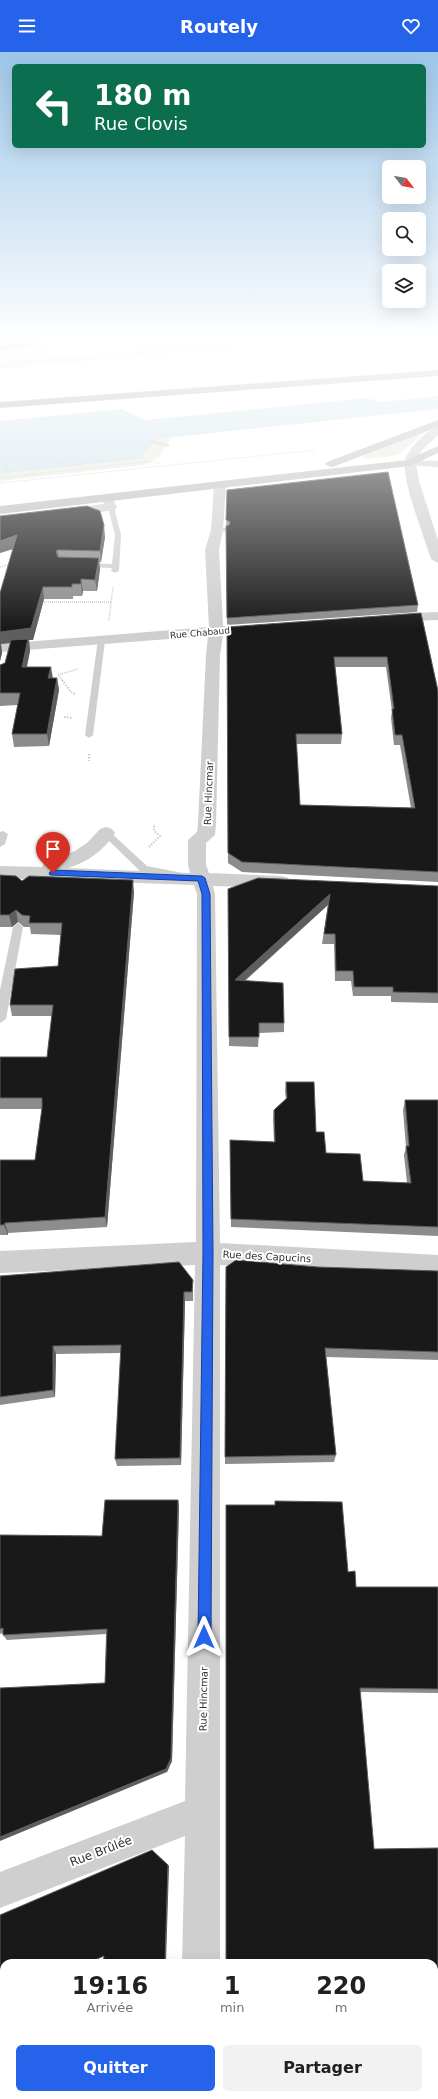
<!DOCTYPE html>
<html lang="fr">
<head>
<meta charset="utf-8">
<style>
	body { margin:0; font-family:"DejaVu Sans",sans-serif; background:#f2f2f2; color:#202124; height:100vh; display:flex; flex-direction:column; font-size:15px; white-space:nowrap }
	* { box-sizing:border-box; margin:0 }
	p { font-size:13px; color:#757577 }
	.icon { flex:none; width:22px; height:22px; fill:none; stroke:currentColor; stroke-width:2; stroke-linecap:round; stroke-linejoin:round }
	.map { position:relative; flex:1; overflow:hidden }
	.sheet { position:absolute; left:0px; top:1907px; width:438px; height:140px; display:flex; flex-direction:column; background:#fff; border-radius:12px 12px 0 0; box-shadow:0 4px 16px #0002 }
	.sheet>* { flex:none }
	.hud { position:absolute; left:12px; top:12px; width:414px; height:84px; border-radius:6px; box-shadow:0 4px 16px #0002; background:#0b6e4f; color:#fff; overflow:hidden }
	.needle { width:26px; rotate:121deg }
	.controls { position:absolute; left:382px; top:108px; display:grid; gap:8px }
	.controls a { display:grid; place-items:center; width:44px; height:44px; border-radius:6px; background:#fff; box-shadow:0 4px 16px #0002; font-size:20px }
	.pin { position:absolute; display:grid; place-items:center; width:34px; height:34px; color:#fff; margin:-41px -17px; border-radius:50% 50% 50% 0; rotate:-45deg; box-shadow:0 0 4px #0007 }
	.pin .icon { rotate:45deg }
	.me { position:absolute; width:44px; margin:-22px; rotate:0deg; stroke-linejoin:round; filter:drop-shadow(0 0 3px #0008) }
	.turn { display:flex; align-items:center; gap:14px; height:84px; padding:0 16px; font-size:18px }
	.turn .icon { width:52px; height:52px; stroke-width:2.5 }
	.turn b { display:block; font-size:28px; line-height:34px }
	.eta { display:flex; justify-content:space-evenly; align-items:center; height:68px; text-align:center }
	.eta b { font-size:24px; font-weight:800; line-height:28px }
	.button { display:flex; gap:8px; margin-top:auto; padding:8px 16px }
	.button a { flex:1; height:46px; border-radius:6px; background:#2563eb; color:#fff; font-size:16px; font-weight:800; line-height:46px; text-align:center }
	.button a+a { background:#f2f2f2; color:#202124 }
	header { display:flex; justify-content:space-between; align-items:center; height:52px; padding:0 16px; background:#2563eb; color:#fff; font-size:18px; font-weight:800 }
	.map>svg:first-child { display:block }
</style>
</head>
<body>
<header><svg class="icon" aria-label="menu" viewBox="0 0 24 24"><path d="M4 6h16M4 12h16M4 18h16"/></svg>Routely<svg class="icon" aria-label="heart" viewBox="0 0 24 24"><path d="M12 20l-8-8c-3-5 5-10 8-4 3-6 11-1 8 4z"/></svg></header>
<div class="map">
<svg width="438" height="2047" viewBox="0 0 438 2047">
	<rect width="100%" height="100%" fill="#fff"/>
	<!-- green -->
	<g fill="#e6eade">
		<path d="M0,291h41l6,13 -47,5z"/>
		<path d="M423,379l1,2 -26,22 -30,4 -6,-3z"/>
		<path d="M172,385l-14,21 -14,7 -144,16v-8l142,-15 14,-19z"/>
	</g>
	<!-- water -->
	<g fill="#cce1ea">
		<path d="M214,291h63l-277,26v-7z"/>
		<path d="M438,344v13l-282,30 -14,19 -142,15v-52l121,-12 25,11 220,-22 15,4z"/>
	</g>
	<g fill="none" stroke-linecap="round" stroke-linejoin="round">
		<!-- path-far2 -->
		<g stroke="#c9c9c9" stroke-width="1" stroke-dasharray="1 1" stroke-linecap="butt">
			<path d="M44,297l75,-6"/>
			<path d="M114,400l5,9"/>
			<path d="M97,402l5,9"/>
			<path d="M79,405l4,8"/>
			<path d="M61,408l3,7"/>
			<path d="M145,410l15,1"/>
			<path d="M44,411l2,5"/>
			<path d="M6,413l2,8"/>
			<path d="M27,413l2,5"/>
			<path d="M0,421l142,-15"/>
			<path d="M0,426l143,-16 5,-3"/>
			<path d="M0,431l316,-33"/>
			<path d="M25,431l5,-3"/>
		</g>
		<!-- path-far1 -->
		<g stroke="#c9c9c9" stroke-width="1.5" stroke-dasharray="1 1" stroke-linecap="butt">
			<path d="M0,515l10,-3"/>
			<path d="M40,550h71"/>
			<path d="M109,568l4,-33"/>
			<path d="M63,629l-5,-6 20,-6"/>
		</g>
		<!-- path -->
		<g stroke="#c9c9c9" stroke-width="2" stroke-dasharray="1.5 1.5" stroke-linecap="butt">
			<path d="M62,628l9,12 4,2"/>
			<path d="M64,665l9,1"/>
			<path d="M89,702v7"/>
			<path d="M149,795l11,-11 -6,-5v-7"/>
		</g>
		<!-- service -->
		<g fill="#cfcfcf" fill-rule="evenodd">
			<path d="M153,388l16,4 1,1 -3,2 -16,-4 -1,-1z"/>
			<path d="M111,453l3,2 7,28 -2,36 -4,2 -4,-2 1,-3 -28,-1 -4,-2 4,-2 28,1 3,-29 -7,-28z"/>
			<path d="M226,476l2,1v2l-11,1 -3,-2 3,-2z"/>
			<path d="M98,587l7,2 -12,94 -4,3 -4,-3z"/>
			<path d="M106,778l3,1 38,35 31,6 5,3 -5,3 -38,-7 -37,-36v-4z"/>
			<path d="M3,779l5,3 -3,10 -5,3v-15z"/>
			<path d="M18,871l5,4 -17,92 -6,4v-33l13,-63z"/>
		</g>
		<!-- minor -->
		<g fill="#cfcfcf" fill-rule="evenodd">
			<path d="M410,408l28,1v6l-32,-2 -2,-2 2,-2z"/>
			<path d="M220,429l6,4 -3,45 -4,20 4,76 12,1 2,3 -2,3 -12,2 -3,20 -4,169 -1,11 -9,8v22l3,8 72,3 7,2 2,4 -2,4 -7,2 -68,-2 2,8 5,349 218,12v22l-218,-12v698h-38l3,-127 -185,72v-36l185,-71 10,-536 -195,8v-22l196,-9 1,-348 -3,-9 -194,-7v-12l42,1 2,-4 31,-12 13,-9 12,-13 6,-2 6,2 3,4c-12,18 -27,29 -47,35l122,5 -2,-8v-25l9,-8 1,-8 8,-169 2,-19 -208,16v-8l209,-17 -4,-77 6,-20 3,-45z"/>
			<path d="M107,442l4,1 6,12 -2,3 -50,7 -6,-4 6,-4 39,-5 -3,-6z"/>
			<path d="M438,560v8l-46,2 -5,-1 -2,-3 2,-3 5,-1z"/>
			<rect x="179" y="2043" width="40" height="4"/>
		</g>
		<!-- tertiary -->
		<path fill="#cfcfcf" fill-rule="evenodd" d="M438,375v8l-17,16 -5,12 3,18 19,59v23l-7,-4c-6,-20 -30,-80 -26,-98 2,-8 9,-16 15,-22 5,-5 11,-11 18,-12z"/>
		<!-- secondary -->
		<g fill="#bcbcbc" fill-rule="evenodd">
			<path d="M438,368v7l-103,39 -4,1 -6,-3 2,-2z"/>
			<path d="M438,394v7l-28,13 -410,48v-8l407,-46z"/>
		</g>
		<!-- motorway -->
		<path fill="#999" fill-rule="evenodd" d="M438,318v6l-438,32v-6z"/>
	</g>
	<!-- wall -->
	<g fill="#8c8c8c" fill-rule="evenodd">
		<path d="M227,438l191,115 -1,7 -190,13 -1,-92z"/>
		<path d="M0,464l105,21 -4,25h-2l1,7 -3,22h-14l-1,5h-9v3h-29l-11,41h-4l1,11 -3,16 25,11h5l2,12 -10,56 -35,1 -2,-13 6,-29 -18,1v-41l5,-2 6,-20 -10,1 1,9 -2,8v-68l13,-44 -13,4z"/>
		<path d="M421,561l17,78v191l-196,-10 -14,-9 -1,-236zM335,615h51l6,44 -1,7 3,27h6l11,63 -111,-3 -4,-61h45l1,-10z"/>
		<path d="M0,823l22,6 112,11 -27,335 -99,6v2h-8v-75h35l7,-51h-42v-52h47l5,-41h-40l-2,-11 48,-39 3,-31 -30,-1 -1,-7h-6l-6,-5 -6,5h-12z"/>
		<path d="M438,834v117l-47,-1v-6h-38l-2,-15h-16l-1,-37h-12l6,-39 -83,76 39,42v9l-25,1 -1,14 -29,-1 -1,-157z"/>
		<path d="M286,1030l30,50 10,21 37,28 44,2 -3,-28 2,-8 -3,-37 2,-10h33v136l-207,-9 -1,-77 44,-8 -1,-23 1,-9 12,-11 -1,-8z"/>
		<path d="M226,1215h92l120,4v89l-112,-3 10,98 -2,7 -109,2z"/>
		<path d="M0,1224l193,13v12h-8l-4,164 -64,1 -2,-7 6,-106 -65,1 -1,43 -55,8z"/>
		<path d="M178,1448l1,7 -7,254 -5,11 -62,-89 1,-49 -99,6 -4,-5v-2l-3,1v-99l102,1z"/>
		<path d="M348,1520l8,15h82v106l-77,-1 -136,271z"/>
	</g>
	<!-- shaded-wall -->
	<g fill="#5e5e5e">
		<path d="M0,291h39l1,3 -40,4z"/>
		<path d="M104,473l1,12 -4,25 -1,-11z"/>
		<path d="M17,483l2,12 -19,6v-12z"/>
		<path d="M58,498l1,12 -3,-11z"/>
		<path d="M99,506l1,11 -3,22 -2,-11z"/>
		<path d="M81,527l2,12 -1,5 -1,-12z"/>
		<path d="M43,535l1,12 -11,41h-4l1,11 -6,28 -2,-12 6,-26 -27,3 1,9 -2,8v-29z"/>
		<path d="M51,615l2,12 -5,-1z"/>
		<path d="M57,626l2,12 -10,56 -2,-12z"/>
		<path d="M133,828l1,12 -27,335 -2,-10z"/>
		<path d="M330,842l-1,10 -95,86 1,-10z"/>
		<path d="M16,858l2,12 -6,5 -3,-12z"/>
		<path d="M5,1171l3,10v2l-4,-10z"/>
		<path d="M184,1240l1,9 -4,164 -1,-7z"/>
		<path d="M53,1294l3,8 -1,43 -2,-7z"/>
		<path d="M178,1448l1,7 -7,254 -5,11 -167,69v-4l166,-68z"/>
		<path d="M168,1813l1,1 -3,97h-1z"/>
		<path d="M6,2043h5l-1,4h-4z"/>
	</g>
	<!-- building -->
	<g fill="#191919" stroke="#5e5e5e" fill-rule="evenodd">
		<path d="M388,420l30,133 -191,13 -1,-92 3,-1 1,-3 -4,-2 1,-30z"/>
		<path d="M87,454l13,5 4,14 -4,26 -42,-1 -2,1 2,6 41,1 -4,22 -14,-1v5h-9v3h-29l-12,41 -31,4v-39l17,-58 -17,6v-25z"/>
		<path d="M421,561l17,78v181l-196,-10 -14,-9 -1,-226zM334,605h53l7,52h-2l3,26h7l13,73 -115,-3 -4,-71h46z"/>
		<path d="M28,587l-6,28h29l-3,11h9l-10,56h-35l8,-41h-20v-28l5,-2 6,-23z"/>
		<path d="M0,823l16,1 6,5 7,-5 104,4 -28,337 -100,6 -1,2h-4v-65h35l7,-52v-10h-42v-41h47l6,-52h-43l5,-36 43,-3 4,-43h-33l1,-7 -8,-1 -6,-5 -7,5h-9z"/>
		<path d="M258,826l180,8v107l-45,-1v-5h-39l-1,-16h-17l-1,-37h-11l6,-40 -95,86 48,3 1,40h-25v14h-30l-1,-148z"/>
		<path d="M286,1030h28l2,50h8l2,21 34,1 3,27 48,2 -5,-37h3l-4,-46h33v127l-207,-8 -1,-79 45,2 -1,-32 13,-12z"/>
		<path d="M236,1208l82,7 120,4v81l-113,-4 11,107 -111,2 1,-190z"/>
		<path d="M179,1210l14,18 -1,12h-8l-4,166 -65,1 6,-114 -68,1v44l-53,7v-121z"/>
		<path d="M105,1448h73l-7,258 -5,11 -166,68v-149l105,-5 2,-54 -104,6v-7l-3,1v-94l102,1z"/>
		<path d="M275,1449l67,1 6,70 7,-1 1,16h82v102l-78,-1 14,161 64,-1v251h-212v-4h208v-132h-208v-458h49z"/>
		<path d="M152,1798l16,15 -3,98h-62l1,-7 -16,7h-84v132h2v4h-6v-184z"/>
		<rect x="97" y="2043" width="64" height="4"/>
	</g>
	<!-- sky -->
	<linearGradient id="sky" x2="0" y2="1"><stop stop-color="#9dc6e9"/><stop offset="0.5" stop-color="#fff"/><stop offset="1" stop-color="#fff" stop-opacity="0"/></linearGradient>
	<rect width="438" height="577" fill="url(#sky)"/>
	<!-- route -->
	<path fill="#2563eb" stroke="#184099" d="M53,818l149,6 3,2 5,16 3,358 -2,385 -2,5 -5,2 -4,-2 -2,-5 5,-385 -1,-358 -4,-13 -148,-6 -1,-2z"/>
	<g text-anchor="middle" stroke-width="4" stroke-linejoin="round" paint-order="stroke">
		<!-- far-street labels -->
		<g font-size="9" fill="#323232" stroke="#fff">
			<text transform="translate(200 581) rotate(-5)" y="3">Rue Chabaud</text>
		</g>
		<!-- street labels -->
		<g font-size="10" fill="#323232" stroke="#fff">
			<text transform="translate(208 741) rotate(-88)" y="4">Rue Hincmar</text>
			<text transform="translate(267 1204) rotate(3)" y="4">Rue des Capucins</text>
			<text transform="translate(203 1647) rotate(-89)" y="4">Rue Hincmar</text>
		</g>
		<!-- near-street labels -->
		<g font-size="12" fill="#323232" stroke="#fff">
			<text transform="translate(101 1799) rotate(-21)" y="4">Rue Brûlée</text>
		</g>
	</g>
</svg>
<div class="controls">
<a><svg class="needle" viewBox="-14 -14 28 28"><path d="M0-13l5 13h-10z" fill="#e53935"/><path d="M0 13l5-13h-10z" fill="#757577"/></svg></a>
<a><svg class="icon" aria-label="search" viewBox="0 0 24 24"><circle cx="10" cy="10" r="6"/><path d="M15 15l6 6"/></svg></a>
<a><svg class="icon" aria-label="layers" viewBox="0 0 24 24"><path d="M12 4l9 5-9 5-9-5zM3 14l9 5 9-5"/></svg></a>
</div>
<div class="pin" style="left:53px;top:821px;background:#d93025"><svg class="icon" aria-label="arrive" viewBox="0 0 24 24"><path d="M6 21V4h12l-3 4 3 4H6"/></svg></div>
<svg class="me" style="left:204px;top:1585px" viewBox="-20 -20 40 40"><path d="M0-17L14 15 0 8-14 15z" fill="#2563eb" stroke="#fff" stroke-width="4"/></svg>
<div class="hud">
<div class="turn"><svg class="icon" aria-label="left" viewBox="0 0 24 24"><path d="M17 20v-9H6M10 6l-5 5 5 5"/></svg><div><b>180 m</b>Rue Clovis</div></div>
</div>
<section class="sheet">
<div class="eta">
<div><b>19:16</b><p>Arrivée</p></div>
<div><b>1</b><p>min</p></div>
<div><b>220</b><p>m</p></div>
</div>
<div class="button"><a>Quitter</a><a>Partager</a></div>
</section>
</div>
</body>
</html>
